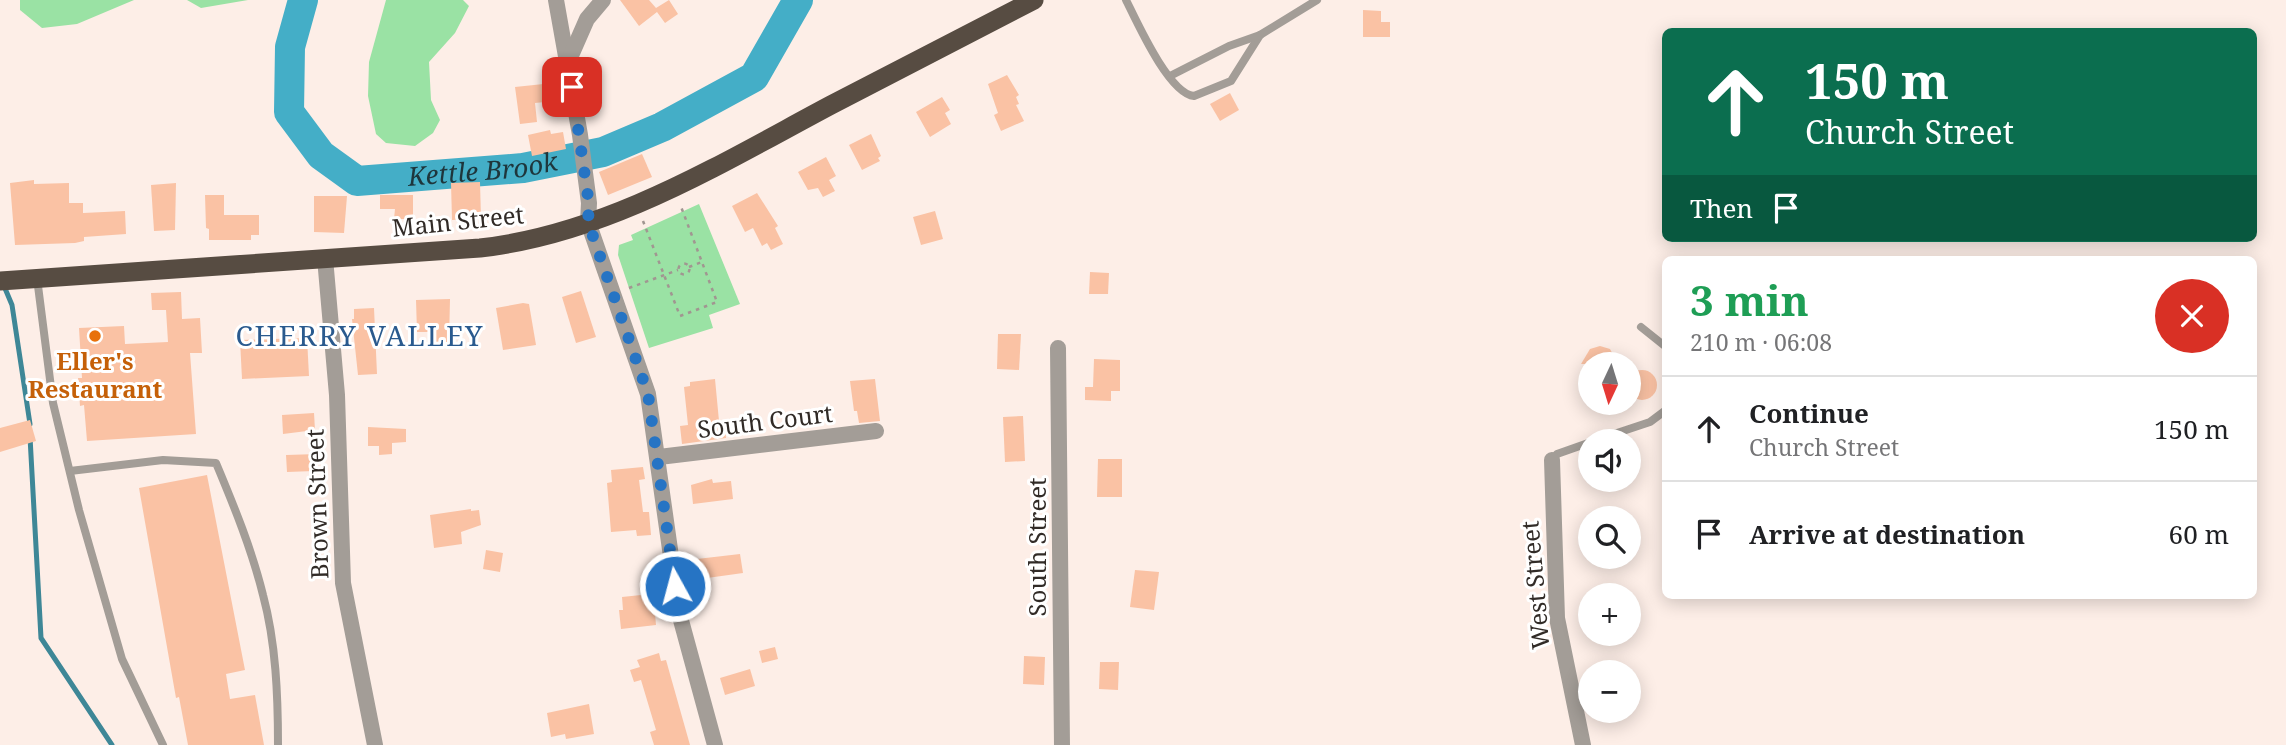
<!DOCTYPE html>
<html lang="en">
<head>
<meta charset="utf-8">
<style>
	body { margin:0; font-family:"Noto Serif",serif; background:#f6f6f6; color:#202124; height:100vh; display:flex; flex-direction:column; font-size:26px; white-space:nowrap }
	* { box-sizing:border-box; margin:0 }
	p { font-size:23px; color:#757577 }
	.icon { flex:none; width:38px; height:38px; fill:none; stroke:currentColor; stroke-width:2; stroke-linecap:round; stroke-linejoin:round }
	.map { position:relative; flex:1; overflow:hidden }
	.side { position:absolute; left:1662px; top:256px; width:595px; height:343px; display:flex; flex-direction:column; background:#fff; border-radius:10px; box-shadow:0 4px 18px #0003 }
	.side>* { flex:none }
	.guide { position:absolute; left:1662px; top:28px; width:595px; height:214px; border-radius:10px; box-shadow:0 4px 18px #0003; background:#0b6e4f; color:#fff; overflow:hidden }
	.needle { width:46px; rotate:184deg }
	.controls { position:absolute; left:1578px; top:352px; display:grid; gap:14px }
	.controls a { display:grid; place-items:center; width:63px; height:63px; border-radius:50%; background:#fff; box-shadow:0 4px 18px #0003; font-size:35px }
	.pin { position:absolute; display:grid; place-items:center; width:60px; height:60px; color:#fff; margin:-30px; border-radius:14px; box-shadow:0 4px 10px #0006 }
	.me { position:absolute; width:77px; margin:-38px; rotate:353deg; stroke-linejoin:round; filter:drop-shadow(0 0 5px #0008) }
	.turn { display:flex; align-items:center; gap:24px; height:147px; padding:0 28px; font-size:32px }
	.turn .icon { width:91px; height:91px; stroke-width:2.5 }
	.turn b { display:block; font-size:49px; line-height:60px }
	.then { display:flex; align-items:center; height:66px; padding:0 28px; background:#0003; gap:14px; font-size:26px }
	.round { display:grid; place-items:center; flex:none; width:74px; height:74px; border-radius:37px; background:#f6f6f6 }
	.headline { display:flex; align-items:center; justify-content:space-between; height:119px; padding:0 28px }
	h1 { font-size:42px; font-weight:700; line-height:52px; color:#1e9e55 }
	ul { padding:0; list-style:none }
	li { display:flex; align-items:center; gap:21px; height:105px; padding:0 28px; border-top:2px solid #e0e0e0 }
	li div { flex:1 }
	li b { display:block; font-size:26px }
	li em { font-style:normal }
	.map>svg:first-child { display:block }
</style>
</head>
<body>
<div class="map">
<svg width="2286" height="745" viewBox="0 0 2286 745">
	<rect width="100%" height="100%" fill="#fdeee7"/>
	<!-- green -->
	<g fill="#9ae2a4">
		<path d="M20,0h114l-57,24 -35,4 -22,-18z"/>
		<path d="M187,0h61l-47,8z"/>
		<path d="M386,0h77l6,6 -14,27 -26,29 2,38 9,20 -7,13 -18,13 -29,-3 -10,-9 -8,-38 1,-34z"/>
		<path d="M699,204l41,100 -31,11 4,13 -64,20 -31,-93 1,-10 14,-5 -2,-5z"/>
	</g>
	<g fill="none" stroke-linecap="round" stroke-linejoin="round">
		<!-- stream -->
		<g stroke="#3e8797" stroke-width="5">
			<path d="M4,286l8,19 18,119"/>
			<path d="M30,437l11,201 71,107"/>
		</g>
		<!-- river -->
		<path stroke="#44aec7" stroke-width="30" id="s1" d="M303,0l-13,47 -1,65 32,43 36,26 166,-13 80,-16 59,-25 92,-50 44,-77"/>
	</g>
	<!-- building -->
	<g fill="#fac2a4">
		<path d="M620,0h29l7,8 13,-8 9,14 -13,9 -8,-11 -18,14z"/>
		<path d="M1363,10l18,1v11h9v15h-27z"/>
		<path d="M1007,75l12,20 -3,2 3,7 -3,1 8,16 -23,10 -7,-16 4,-2 -10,-29z"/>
		<path d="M553,83l2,18 -20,2 2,19 -17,2 -5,-37z"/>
		<path d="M1230,93l9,17 -19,11 -10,-17z"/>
		<path d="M942,97l8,13 -5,3 6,11 -21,13 -14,-25z"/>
		<path d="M550,130l1,4 12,-2 3,17 -34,7 -4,-21z"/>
		<path d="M871,134l10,22 -3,2 2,3 -18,9 -13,-25z"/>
		<path d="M642,154l10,23 -44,18 -9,-23z"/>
		<path d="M826,157l10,19 -7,4 6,11 -12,6 -5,-9 -10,2 -10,-18z"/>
		<path d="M34,180v4l35,-1v20h14v10l42,-2 1,23 -42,3v4l-9,2 -60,2 -5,-62z"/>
		<path d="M480,182l1,37 -29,1 -1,-37z"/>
		<path d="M176,183l-1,47 -21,1 -3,-46z"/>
		<path d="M757,193l21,33 -3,2 8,16 -12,6 -4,-7 -5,3 -9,-18 -8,4 -13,-26z"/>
		<path d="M205,195h19v20h35v20h-8v5h-42v-11l-3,-1z"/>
		<path d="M380,195h33v24h-19l1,-10h-15z"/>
		<path d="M314,196h33l-3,37 -30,-1z"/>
		<path d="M935,211l8,28 -22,6 -8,-28z"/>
		<path d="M1090,272l19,1 -1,21h-19z"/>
		<path d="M581,291l15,46 -20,6 -14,-46z"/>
		<path d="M181,292l1,27 18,-1 2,35h-12l6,81 -109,7 -3,-36 -4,1 -2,-28h4l-3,-50 45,-2 1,18 43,-2 -2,-32h-14l-1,-17z"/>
		<path d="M450,299l-1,43 -21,1v-11h-11l-1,-32z"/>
		<path d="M523,303l6,1 7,41 -33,5 -7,-42z"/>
		<path d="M374,308l3,66 -19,1 -6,-56h2v-10z"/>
		<path d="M998,334h23l-2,36 -22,-1z"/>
		<path d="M307,338l2,38 -67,3 -2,-39z"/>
		<path d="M1600,346l10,3 8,15h-37l9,-15z"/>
		<path d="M1094,359l26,1v31h-9v10l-26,-1v-13h8z"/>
		<circle cx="1642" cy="385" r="15"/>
		<path d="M715,379l4,42h5l2,17 -44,6 -2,-18 8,-1 -4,-38 6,-1v-4z"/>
		<path d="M875,379l5,42 -21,2 -2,-12h-3l-4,-30z"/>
		<path d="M314,413l1,17 -32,4 -1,-19z"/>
		<path d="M1023,416l2,45 -20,1 -2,-45z"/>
		<path d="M30,420l6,21 -36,11v-24z"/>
		<path d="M368,427l38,2v13l-14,1v11l-13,1v-9h-11z"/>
		<path d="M318,454v12l-4,1v4l-27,1 -1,-17z"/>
		<path d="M1098,459h24v38h-25z"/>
		<path d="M643,467l2,12 -6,1 4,32h6l2,23 -14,1 -1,-6 -25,2 -4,-49 5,-1 -1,-12z"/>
		<path d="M207,475l38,195 -19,4 4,25 25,-4 9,50h-76l-9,-48 -3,1 -37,-210z"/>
		<path d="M712,479l1,4 18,-2 2,18 -40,5 -2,-19z"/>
		<path d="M471,509v2l8,-1 2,15 -20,7 1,12 -28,4 -4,-33z"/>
		<path d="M486,550l17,3 -3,19 -17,-3z"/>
		<path d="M740,554l3,19 -43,6 -3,-20z"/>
		<path d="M1135,570l24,2 -5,38 -24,-3z"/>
		<path d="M641,595l4,8 9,-1 2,23 -35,4 -2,-19h4l-1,-13z"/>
		<path d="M775,647l3,12 -16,4 -3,-12z"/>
		<path d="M659,653l2,8 5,-1 24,85h-36l-4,-13 6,-2 -15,-50 -7,2 -4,-12 10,-3 -3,-7z"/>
		<path d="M1024,656l21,1 -1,28 -21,-1z"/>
		<path d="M1100,662h19l-1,28 -19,-1z"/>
		<path d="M750,669l5,17 -30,9 -5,-17z"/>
		<path d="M589,704l5,30 -28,5 -1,-5 -14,3 -4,-24z"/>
	</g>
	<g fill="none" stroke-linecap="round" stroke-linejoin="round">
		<!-- path -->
		<g stroke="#a19691" stroke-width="2.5" stroke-dasharray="3.5 5" stroke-linecap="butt">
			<path d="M643,221l37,95 37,-14 -37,-98"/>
			<circle cx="684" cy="269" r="5.5"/>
			<path d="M689,267l13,-5"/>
			<path d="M629,288l49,-18"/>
		</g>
		<!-- service -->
		<g stroke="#a39d97" stroke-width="8">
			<path d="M1126,0c11,22 43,94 68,96l37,-15 29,-46 57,-35"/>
			<path d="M1170,76l59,-30 31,-11"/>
			<path d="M37,278l16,125 26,107 43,149 41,86"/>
			<path d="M1641,327l25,20"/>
			<path d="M1593,441l57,-19 16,-12"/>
			<path d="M1552,460l5,-6 34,-12"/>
			<path d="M70,471l93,-11 53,3c18,43 36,87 47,132 13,48 15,101 15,150"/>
		</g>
		<!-- minor -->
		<g stroke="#a39d97" stroke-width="16">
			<path d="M556,0l24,135 9,68 -1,19 60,172 31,219 36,132"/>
			<path d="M569,60l18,-41 16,-19"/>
			<path d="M325,258l12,137 6,188 32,162"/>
			<path d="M1058,348l4,397"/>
			<path d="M659,457l217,-26"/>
			<path d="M1552,460l5,158 26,127"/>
		</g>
		<!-- trunk -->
		<path stroke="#574c42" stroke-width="19" d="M0,281l480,-33c127,-14 240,-84 351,-143 67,-35 135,-70 203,-105"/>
	</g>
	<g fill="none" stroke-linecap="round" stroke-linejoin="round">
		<!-- route -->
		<path stroke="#2674c4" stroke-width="12" stroke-dasharray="0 21.6" d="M572,87l17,117 -1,18 60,172 27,192"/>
	</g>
	<!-- markers -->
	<circle fill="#e8710a" stroke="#fff" stroke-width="2.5" cx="95" cy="336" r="7"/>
	<g text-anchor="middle" stroke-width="6" stroke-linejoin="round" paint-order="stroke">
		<!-- street labels -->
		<g font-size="24" fill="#312b27" stroke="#fff">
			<text transform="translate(458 222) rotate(-6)" y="8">Main Street</text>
			<text transform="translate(765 422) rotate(-7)" y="8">South Court</text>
			<text transform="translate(318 504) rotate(-92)" y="8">Brown Street</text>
			<text transform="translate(1038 547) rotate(-90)" y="8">South Street</text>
			<text transform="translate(1536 585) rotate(-95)" y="8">West Street</text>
		</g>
		<!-- food labels -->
		<g font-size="24" font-weight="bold" fill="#c56008" stroke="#fff">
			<text x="95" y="370">Eller's<tspan x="95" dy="28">Restaurant</tspan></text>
		</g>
		<!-- water labels -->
		<g font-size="26" font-style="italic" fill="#1e363c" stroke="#fff">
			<text dy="9" stroke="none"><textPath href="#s1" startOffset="338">Kettle Brook</textPath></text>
		</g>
		<!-- quarter labels -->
		<g font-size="28" letter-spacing="2" fill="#2a5a8e" stroke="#fff">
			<text x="360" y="346">CHERRY VALLEY</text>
		</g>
	</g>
</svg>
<div class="controls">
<a><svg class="needle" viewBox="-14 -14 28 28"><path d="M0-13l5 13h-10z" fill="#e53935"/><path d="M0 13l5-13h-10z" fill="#757577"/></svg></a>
<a><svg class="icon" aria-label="sound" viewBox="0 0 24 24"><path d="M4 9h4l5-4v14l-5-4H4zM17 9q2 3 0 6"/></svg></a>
<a><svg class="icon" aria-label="search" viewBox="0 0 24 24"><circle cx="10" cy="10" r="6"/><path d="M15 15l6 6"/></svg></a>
<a>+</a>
<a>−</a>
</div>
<div class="pin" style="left:572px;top:87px;background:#d93025"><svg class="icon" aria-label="arrive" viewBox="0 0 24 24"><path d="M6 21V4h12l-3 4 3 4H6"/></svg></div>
<svg class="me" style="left:675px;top:586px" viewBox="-20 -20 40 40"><circle r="17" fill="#2674c4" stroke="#fff" stroke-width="3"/><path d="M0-11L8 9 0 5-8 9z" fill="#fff"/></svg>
<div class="guide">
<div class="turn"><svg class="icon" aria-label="ahead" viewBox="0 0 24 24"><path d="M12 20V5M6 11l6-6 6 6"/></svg><div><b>150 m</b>Church Street</div></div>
<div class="then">Then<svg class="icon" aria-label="arrive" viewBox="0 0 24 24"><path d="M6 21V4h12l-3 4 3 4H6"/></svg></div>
</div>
<section class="side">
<div class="headline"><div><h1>3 min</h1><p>210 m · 06:08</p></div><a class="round" style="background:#d93025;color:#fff"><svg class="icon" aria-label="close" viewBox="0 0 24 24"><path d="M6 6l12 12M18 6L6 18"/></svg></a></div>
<ul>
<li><svg class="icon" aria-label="ahead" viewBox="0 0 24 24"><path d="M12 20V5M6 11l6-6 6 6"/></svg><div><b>Continue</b><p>Church Street</p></div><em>150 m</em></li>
<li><svg class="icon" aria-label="arrive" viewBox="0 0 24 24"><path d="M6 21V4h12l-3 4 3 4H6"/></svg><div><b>Arrive at destination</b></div><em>60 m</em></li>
</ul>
</section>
</div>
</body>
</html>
